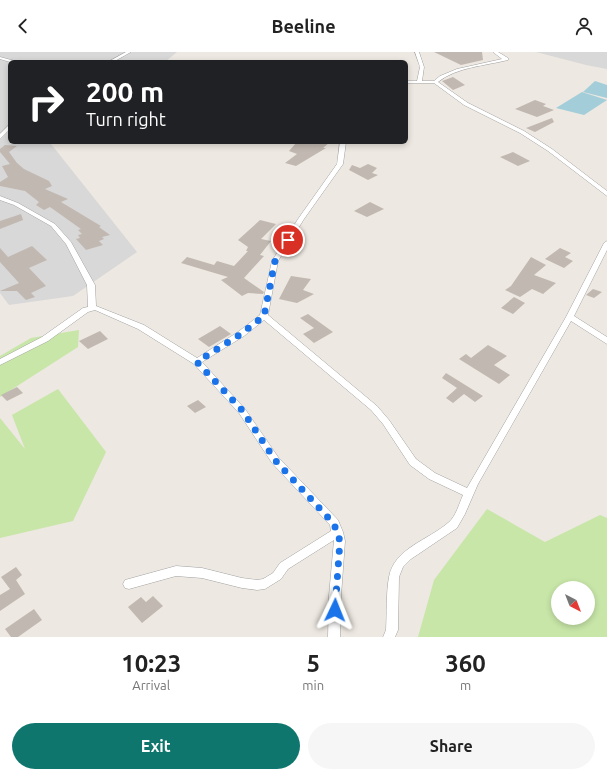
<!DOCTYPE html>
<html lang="en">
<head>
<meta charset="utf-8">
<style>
	body { margin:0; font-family:Ubuntu,sans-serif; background:#f6f6f6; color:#222; height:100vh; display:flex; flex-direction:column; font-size:15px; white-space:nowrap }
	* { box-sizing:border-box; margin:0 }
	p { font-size:13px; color:#767676 }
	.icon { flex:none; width:22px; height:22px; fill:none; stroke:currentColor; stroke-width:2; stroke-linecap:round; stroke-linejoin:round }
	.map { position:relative; height:585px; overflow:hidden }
	.drawer { display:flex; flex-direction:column; background:#fff; flex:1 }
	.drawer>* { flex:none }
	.guide { position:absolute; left:8px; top:8px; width:400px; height:84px; border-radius:6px; box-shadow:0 2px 6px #0003; background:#202124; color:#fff; overflow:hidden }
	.needle { width:26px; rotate:138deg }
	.controls { position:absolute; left:551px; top:529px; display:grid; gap:8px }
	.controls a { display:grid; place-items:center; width:44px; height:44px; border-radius:50%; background:#fff; box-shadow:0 2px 6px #0003; font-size:20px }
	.pin { position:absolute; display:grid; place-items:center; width:34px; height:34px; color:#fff; margin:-17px; border:2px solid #fff; border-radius:50%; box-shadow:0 1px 4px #0007 }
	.me { position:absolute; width:44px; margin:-22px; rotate:2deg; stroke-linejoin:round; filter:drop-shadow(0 0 3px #0008) }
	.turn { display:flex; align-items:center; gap:14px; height:84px; padding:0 12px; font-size:18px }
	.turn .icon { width:52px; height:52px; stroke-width:2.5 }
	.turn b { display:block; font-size:28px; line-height:34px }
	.eta { display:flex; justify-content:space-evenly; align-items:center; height:68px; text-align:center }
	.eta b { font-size:24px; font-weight:700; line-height:28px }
	.cta { display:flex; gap:8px; margin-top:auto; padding:8px 12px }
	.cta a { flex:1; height:46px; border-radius:24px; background:#0f766e; color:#fff; font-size:16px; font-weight:700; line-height:46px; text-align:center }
	.cta a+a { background:#f6f6f6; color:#222 }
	header { display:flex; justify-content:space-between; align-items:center; height:52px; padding:0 12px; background:#fff; font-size:18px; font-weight:700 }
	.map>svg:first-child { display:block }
</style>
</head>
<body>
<header><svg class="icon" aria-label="back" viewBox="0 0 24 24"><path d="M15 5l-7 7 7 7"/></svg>Beeline<svg class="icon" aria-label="person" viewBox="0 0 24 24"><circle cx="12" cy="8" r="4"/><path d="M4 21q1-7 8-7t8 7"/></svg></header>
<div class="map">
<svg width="607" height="585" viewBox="0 0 607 585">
	<rect width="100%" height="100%" fill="#ede8e1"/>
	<!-- residential -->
	<g fill="#d9d8d8">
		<path d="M0,0h177l-12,10h-155v80h44l-3,2 86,108 -64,44 -64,9 -9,-12z"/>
		<path d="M536,0h71v17l-21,-4z"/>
	</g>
	<!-- grass -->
	<g fill="#c8e6a8" fill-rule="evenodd">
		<path d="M79,278l-1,17 -78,50v-41l31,-18z"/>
		<path d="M58,337l48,63 -33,69 -73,17v-120l25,31 -13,-34z"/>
		<path d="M487,457l58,33 55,-27 7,3v119h-189l16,-57zM558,536h30v30h-30z"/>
	</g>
	<!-- water -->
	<g fill="#a3ced9">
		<path d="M595,29l12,4v13l-24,-6z"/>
		<path d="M582,40l25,8 -23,15 -28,-7z"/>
	</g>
	<!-- building -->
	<g fill="#c1b8b1">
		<path d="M434,0h48l1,8 -22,5z"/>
		<path d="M453,25l12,8 -12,5 -11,-9z"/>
		<path d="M535,48l11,4 -3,2 11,4 -17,7 -22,-8z"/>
		<path d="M552,66l2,4 -19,10 -9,-4z"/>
		<path d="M297,90l18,1 15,-1 -7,6h3l-30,18 -11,-3 12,-9 -8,-3z"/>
		<path d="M5,93l12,1 -8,6 8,11 7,6 25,12 3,5 -7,3 23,10 -7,3 40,24 -2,1 11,8 -8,2 2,2 -5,2 4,4 -17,5 -10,-11 4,-1 -2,-3 4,-1 -4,-4 3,-1 -31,-22 -6,3 -8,-5 3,-3 -14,-11 -25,-5v-4l8,-5 -6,-11 8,-2 -10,-12v-3z"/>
		<path d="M513,100l17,9 -12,5 -18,-9z"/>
		<path d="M368,112l9,4 -5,5 6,2 -10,5 -19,-10 3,-5 8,3z"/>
		<path d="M370,150l14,7 -17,8 -13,-6z"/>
		<path d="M21,162l2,6 -23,9v-8z"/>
		<path d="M260,168l16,4 -15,15 10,2 -11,14 4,1 -20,22 20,14 -1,2 -15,-1 -6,3 -21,-16 7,-3 -47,-14 6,-6 27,8 3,-4 17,5 14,-15h-2l2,-4 -10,-7z"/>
		<path d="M32,194l15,14 -18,8 17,18 -15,7 4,4 -9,3 -9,-9h-17l19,-8 -19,-21v-14l8,9z"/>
		<path d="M560,196l11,5 -6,4 8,4 -9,7 -19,-9z"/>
		<path d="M531,205l15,8 -12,10 22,8 -13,11 -11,-5 -12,8 -15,-7 6,-4z"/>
		<path d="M291,224l20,3 -8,11 11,4 -17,9 -18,-4z"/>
		<path d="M593,237l9,3 -8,6 -8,-3z"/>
		<path d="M514,245l11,6 -12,11 -12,-6z"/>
		<path d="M308,262l25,18 -19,11 -11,-9 11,-6 -14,-10z"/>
		<path d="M220,274l11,8 -22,13 -11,-8z"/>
		<path d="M100,279l8,8 -20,10 -9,-8z"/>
		<path d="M488,293l19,11 -13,9 16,10 -11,9 -40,-25 7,-5 5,4z"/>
		<path d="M446,321l37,23 -8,6 -11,-8 -11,9 -7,-5 11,-10 -15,-10z"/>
		<path d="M17,335l6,6 -16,8 -6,-6z"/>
		<path d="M198,348l8,7 -11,6 -8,-7z"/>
		<path d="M16,515l6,8 -6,5 9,14 -25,17v-16l10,-6 -9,-12z"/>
		<path d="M153,544l10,10 -21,17 -14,-16 13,-10 5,5z"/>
		<path d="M34,557l8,11 -24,17h-7l-6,-8z"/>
	</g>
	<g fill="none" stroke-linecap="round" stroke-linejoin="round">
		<!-- street casing -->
		<g stroke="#a2a2a2" stroke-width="1">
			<g id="street">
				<path d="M126,0h5l-18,10h-5z"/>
				<path d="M415,0h4l5,15 -2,14h12l6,-5 17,-7 45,-10 -9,-7h5l10,6v2c-24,6 -51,7 -70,22l30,21 56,28 28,18 55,42v5l-59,-45 -28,-18 -56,-28 -30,-22h-28v-2h11l3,-14z"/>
				<path d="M0,5l15,4v1h-5l-10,-3z"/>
				<path d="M10,72v5l-10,10v-5z"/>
				<path d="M340,90h6l-3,22 -39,55 -26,42 -10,54 109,91 12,14 27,39 19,14 32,15 99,-171 38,-74 3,-2v9l-33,66 33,21v7l-36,-23 -93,163 -13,30 -8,14 -46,31 -8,8 -4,10 -1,53 -3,7h-12l3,-7c1,-15 0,-38 3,-53 5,-29 40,-37 60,-55 7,-6 10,-18 14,-27l-34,-16 -19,-14 -27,-41 -12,-14 -107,-90 -20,16 -42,26 43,47 33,48 60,63 5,12 2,9 -4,55 -1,41h-12l1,-41 5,-56 -46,29 -7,10 -16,10 -8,1 -15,-2 -40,-10 -26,-2 -47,13 -4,-1 -2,-4 2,-4 51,-14 26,2 40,10 15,2 6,-1 10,-6 7,-10 51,-32 -1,-6 -58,-62 -33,-50 -45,-49 -56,-35 -43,-19 -7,2 -40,29 -48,24v-6l42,-22 41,-29 5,-1 -1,-22 -21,-41 -15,-18 -37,-21 -14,-5v-4l18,7 37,21 16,18 24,43 1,21 48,19 53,33 41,-26 22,-17 12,-54 26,-42 39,-55z"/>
			</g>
		</g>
		<!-- street -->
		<use href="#street" fill="#fff" fill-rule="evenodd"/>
	</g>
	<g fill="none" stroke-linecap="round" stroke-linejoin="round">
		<!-- route -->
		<path stroke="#1a73e8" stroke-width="7" stroke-dasharray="0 12.6" d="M288,188l-13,21 -11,55 -23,18 -44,28 45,48 33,50 59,64 6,17 -5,69"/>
	</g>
</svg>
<div class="controls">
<a><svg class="needle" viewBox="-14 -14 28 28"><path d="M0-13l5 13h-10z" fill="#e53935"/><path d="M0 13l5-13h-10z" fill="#767676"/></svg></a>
</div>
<div class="pin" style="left:288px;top:188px;background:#d93025"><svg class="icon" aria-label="arrive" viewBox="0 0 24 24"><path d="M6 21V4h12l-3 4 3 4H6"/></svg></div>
<svg class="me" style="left:335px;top:558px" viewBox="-20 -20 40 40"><path d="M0-17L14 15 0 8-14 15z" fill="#1a73e8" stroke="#fff" stroke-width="4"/></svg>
<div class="guide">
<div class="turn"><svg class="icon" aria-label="right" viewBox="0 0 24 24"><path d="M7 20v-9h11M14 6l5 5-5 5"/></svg><div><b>200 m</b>Turn right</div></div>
</div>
</div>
<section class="drawer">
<div class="eta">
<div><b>10:23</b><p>Arrival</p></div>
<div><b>5</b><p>min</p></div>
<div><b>360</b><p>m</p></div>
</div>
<div class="cta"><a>Exit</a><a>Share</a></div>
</section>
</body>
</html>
